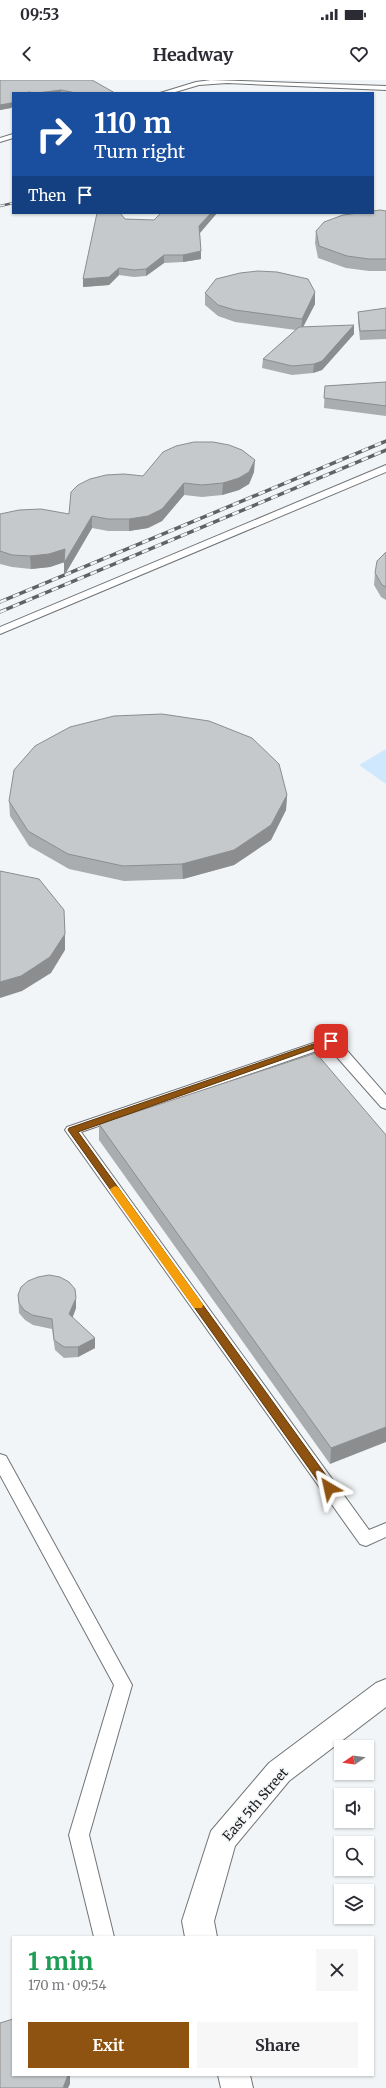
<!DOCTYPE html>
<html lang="en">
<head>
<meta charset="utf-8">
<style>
	body { margin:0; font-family:Merriweather,serif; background:#f7f7f7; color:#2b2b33; height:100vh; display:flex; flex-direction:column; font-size:15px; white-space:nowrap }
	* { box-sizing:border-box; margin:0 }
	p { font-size:13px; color:#7c7c81 }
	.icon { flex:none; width:22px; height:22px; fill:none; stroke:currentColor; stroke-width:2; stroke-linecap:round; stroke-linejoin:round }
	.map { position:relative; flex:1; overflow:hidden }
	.side { position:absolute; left:12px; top:1856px; width:362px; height:140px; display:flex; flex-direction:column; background:#fff; border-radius:0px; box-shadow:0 1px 3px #0004 }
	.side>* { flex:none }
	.top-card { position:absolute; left:12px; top:12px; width:362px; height:122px; border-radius:0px; box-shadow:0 1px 3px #0004; background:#1a4fa0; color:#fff; overflow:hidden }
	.needle { width:26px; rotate:257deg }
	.fabs { position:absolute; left:334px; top:1660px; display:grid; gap:8px }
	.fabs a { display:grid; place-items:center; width:40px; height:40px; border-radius:0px; background:#fff; box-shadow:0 1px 3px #0004; font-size:20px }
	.pin { position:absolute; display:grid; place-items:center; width:34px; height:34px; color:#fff; margin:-17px; border-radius:8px; box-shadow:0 2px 6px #0006 }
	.me { position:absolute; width:44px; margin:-22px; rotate:324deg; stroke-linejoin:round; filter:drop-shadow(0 0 3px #0008) }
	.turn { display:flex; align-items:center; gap:14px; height:84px; padding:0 16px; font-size:18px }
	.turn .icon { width:52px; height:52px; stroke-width:2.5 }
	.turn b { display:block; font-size:28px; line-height:34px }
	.then { display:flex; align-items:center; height:38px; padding:0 16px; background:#0003; gap:8px; font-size:15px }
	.round { display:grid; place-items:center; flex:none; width:42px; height:42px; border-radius:0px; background:#f7f7f7 }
	.head { display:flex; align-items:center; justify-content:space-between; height:68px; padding:0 16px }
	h1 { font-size:24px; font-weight:700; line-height:30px; color:#1e9e55 }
	.button { display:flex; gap:8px; margin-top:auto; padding:8px 16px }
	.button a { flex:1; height:46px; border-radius:0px; background:#8e5310; color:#fff; font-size:16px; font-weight:700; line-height:46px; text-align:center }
	.button a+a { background:#f7f7f7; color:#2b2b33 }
	.status { display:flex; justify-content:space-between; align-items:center; height:28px; padding:0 20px; background:#fff; direction:ltr }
	.status svg { height:11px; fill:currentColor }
	header { display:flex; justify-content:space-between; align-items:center; height:52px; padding:0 16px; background:#fff; font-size:18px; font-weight:700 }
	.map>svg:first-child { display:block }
</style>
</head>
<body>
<div class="status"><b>09:53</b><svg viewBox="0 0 49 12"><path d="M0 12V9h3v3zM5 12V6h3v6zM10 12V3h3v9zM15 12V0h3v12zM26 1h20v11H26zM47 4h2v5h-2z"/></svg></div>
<header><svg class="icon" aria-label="back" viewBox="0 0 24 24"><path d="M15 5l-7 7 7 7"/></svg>Headway<svg class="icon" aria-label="heart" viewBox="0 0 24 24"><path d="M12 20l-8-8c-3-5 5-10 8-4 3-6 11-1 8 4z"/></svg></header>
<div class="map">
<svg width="386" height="2008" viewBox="0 0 386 2008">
	<rect width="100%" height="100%" fill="#f2f5f7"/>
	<!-- green -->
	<path fill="#cfe8fe" d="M386,669v35l-27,-19z"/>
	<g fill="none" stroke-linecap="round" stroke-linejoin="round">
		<!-- service casing -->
		<g stroke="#717476" stroke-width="2">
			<g id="service">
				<path d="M211,0l175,6v4l-159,-7 -28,2 -27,8h-12l36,-11z"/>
				<path d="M13,54v4l-13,4v-4z"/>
				<path d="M386,385v7l-386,162v-7z"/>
				<path d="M331,957l5,1 50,57v14l-5,-2 -53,-60 -247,85 288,398 17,-7v14l-20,9 -6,-2 -295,-414 2,-3z"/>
				<path d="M0,1374l6,2 126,229 -43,150 25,102h-20l-25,-102 45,-150 -114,-210z"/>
			</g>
		</g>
		<!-- tertiary casing -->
		<g stroke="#717476" stroke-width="2">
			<g id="tertiary">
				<path d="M386,1599v28l-97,74 -54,65 -21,75 3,16h-32l-3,-16 29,-90 58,-68 107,-80z"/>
				<path d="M218,1995h32l3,13h-32z"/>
			</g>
		</g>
		<!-- service -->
		<use href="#service" fill="#fff" fill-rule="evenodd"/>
		<!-- tertiary -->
		<use href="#tertiary" fill="#fff" fill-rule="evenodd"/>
		<!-- rail-far1 casing -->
		<g stroke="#616263" stroke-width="2.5">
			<path id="rail-far1" d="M0,126l13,-3"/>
		</g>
		<!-- rail casing -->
		<g stroke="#616263" stroke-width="3.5">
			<g id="rail">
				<path d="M0,522l386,-161"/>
				<path d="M0,532l386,-162"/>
			</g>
		</g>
		<!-- rail-far1 -->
		<use href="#rail-far1" stroke="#f2f5f7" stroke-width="1.5" stroke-dasharray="5" stroke-linecap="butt"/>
		<!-- rail -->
		<use href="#rail" stroke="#f2f5f7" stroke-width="2.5" stroke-dasharray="7" stroke-linecap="butt"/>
	</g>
	<!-- wall -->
	<g fill="#aaadaf">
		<path d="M0,0l115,13h-102l-2,15 -11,2z"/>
		<path d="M386,131v60h-17l-23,-3 -28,-10 -3,-15 1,-12z"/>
		<path d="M161,133h56l-17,20 1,26 -18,3 -19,1 -18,13 -12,1 -15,-2 -10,10 -26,2 42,-68 29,1z"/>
		<path d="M315,212v12l-12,23 51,7 -32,36 -9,3 -21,2 -30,-7 1,-9 33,-29 -61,-8 -17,-6 -13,-11v-12z"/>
		<path d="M386,228v31l-26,1 -2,-19v-9z"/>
		<path d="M386,302v34l-62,-8 1,-22z"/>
		<path d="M254,392l-5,12 -10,6 -17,5 -20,2 -18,-2 -22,26 -14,7 -19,3h-21l-16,-3 -28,48v-14l-14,5 -19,2 -19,-2 -12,-3v-50h69l74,-38z"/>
		<path d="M386,472v48l-5,-3 -7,-12 1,-12z"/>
		<path d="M287,715l-1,15 -15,30 -37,25 -51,14 -59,2 -55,-12 -40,-23 -19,-30 -1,-15z"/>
		<path d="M99,1044l287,11 -56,329 -231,-324z"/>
		<path d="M18,1215l58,3v10l-4,9 23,31 -17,9 -14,1 -9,-8 -3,-21 -19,-4 -8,-5 -6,-7z"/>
	</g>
	<!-- shaded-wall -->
	<g fill="#8b8d8e">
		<path d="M61,10v3h-24z"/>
		<path d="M13,22v4l-2,2 -11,2v-5z"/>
		<path d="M211,133h6l-18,21v-8z"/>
		<path d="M201,171v8l-18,3v-7z"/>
		<path d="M164,175v8l-18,13v-7z"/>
		<path d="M119,188v7l-10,10 -26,2v-8z"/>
		<path d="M315,212v12l-14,27 1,-12z"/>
		<path d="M354,245v9l-32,36 -9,3 1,-9z"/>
		<path d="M255,380l-1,12 -5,12 -10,6 -17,5 1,-12z"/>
		<path d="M184,403v12l-22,26 -14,7 -19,3v-12z"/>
		<path d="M92,436v12l-28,48v-13l1,-1 -15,5 -19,2 -1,-13z"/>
		<path d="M287,715l-1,15 -15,30 -37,25 -51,14 -1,-15z"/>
		<path d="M65,854v16l-14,23 -29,18 -22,7v-16z"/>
		<path d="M76,1218v10l-6,17 -1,-11z"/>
		<path d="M95,1258v10l-17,9v-10z"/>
		<path d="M386,1347v15l-56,22 1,-16z"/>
		<path d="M68,1995h2v9l-2,4h-5z"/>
	</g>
	<!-- building -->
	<g fill="#c6c9cb" stroke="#8b8d8e">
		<path d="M0,0h92l23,13h-39l-15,-3 -24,3 -9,-1 -2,1h-13v9l-2,1 -11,2z"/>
		<path d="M380,130l6,1v48h-17l-22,-3 -28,-10 -3,-15 8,-9 19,-7 15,-2h15v-2z"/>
		<path d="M97,133h23l5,6 29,1 7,-7h50l-12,13 2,25 -18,4h-19l-18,14 -12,1 -15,-2 -10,9 -26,2z"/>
		<path d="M258,191l19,1 31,7 7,13 -13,27 -67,-9 -17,-5 -13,-12 11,-14 24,-6z"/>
		<path d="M386,228v22l-26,1 -2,-19z"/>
		<path d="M354,245l-32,36 -8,3 -22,2 -29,-7 36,-32z"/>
		<path d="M386,302v24l-62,-8 1,-12z"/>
		<path d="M194,362h19l16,3 13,5 13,10 -6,12 -10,6 -16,5 -21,2 -18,-2 -22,26 -14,7 -19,3h-21l-16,-3 -28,47 1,-14 -16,5 -19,2 -18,-1 -12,-4v-37l19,-4 22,-1 28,5 2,-22 7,-7 12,-6 16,-4 18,-1 19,2 20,-24 13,-6z"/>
		<path d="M386,472v35l-4,-2 -7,-12 2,-12z"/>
		<path d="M162,634l47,7 43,17 27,26 8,31 -16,30 -37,25 -52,14 -59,2 -55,-12 -40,-23 -19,-30 5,-31 21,-24 35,-19 44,-11z"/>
		<path d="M0,791l39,8 25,31 1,24 -15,23 -29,19 -21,6z"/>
		<path d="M316,973l70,82v292l-55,21 -232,-324z"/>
		<path d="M49,1195l11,2 9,5 6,7 1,9 -7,16 26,24 -17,9h-14l-10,-7 -2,-21 -20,-4 -8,-5 -5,-7 -1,-8 3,-8 7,-6 10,-4z"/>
		<path d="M13,1939v56h55l-5,13h-63v-65z"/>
	</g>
	<!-- route -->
	<path fill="#8e5310" stroke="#5c360a" d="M328,959h6l1,2 -257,91 255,353 2,3 -2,3h-8l-257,-361 1,-2z"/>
	<!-- slow -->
	<path fill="#f59e0b" d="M115,1106l3,1 84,116 1,2 -1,3h-8l-83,-116 -1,-3z"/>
	<g text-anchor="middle" stroke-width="3" stroke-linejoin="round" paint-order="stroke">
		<!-- near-street labels -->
		<g font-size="13" fill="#1a1b1c" stroke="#f2f5f7">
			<text transform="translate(255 1724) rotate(-49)" y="5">East 5th Street</text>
		</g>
	</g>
</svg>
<div class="fabs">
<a><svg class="needle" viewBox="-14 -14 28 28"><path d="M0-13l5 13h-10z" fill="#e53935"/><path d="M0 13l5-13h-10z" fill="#7c7c81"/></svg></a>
<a><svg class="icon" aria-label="sound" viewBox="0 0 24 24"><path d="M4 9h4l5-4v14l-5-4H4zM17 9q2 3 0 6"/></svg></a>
<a><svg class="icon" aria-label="search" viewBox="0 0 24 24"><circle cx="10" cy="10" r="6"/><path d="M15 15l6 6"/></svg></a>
<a><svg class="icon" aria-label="layers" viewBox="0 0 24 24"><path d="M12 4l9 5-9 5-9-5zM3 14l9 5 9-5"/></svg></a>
</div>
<div class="pin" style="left:331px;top:961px;background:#d93025"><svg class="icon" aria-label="arrive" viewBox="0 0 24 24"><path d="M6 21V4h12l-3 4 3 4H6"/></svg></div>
<svg class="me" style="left:329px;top:1408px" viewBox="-20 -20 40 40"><path d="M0-17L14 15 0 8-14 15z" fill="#8e5310" stroke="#fff" stroke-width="4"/></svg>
<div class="top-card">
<div class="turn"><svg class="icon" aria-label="right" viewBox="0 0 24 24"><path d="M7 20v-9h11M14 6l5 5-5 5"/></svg><div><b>110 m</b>Turn right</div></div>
<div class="then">Then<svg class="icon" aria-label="arrive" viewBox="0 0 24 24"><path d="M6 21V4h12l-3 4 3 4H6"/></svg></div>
</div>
<section class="side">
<div class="head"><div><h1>1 min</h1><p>170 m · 09:54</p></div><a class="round"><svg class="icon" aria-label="close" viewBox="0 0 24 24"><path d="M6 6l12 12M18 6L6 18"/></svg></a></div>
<div class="button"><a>Exit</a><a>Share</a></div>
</section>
</div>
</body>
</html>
